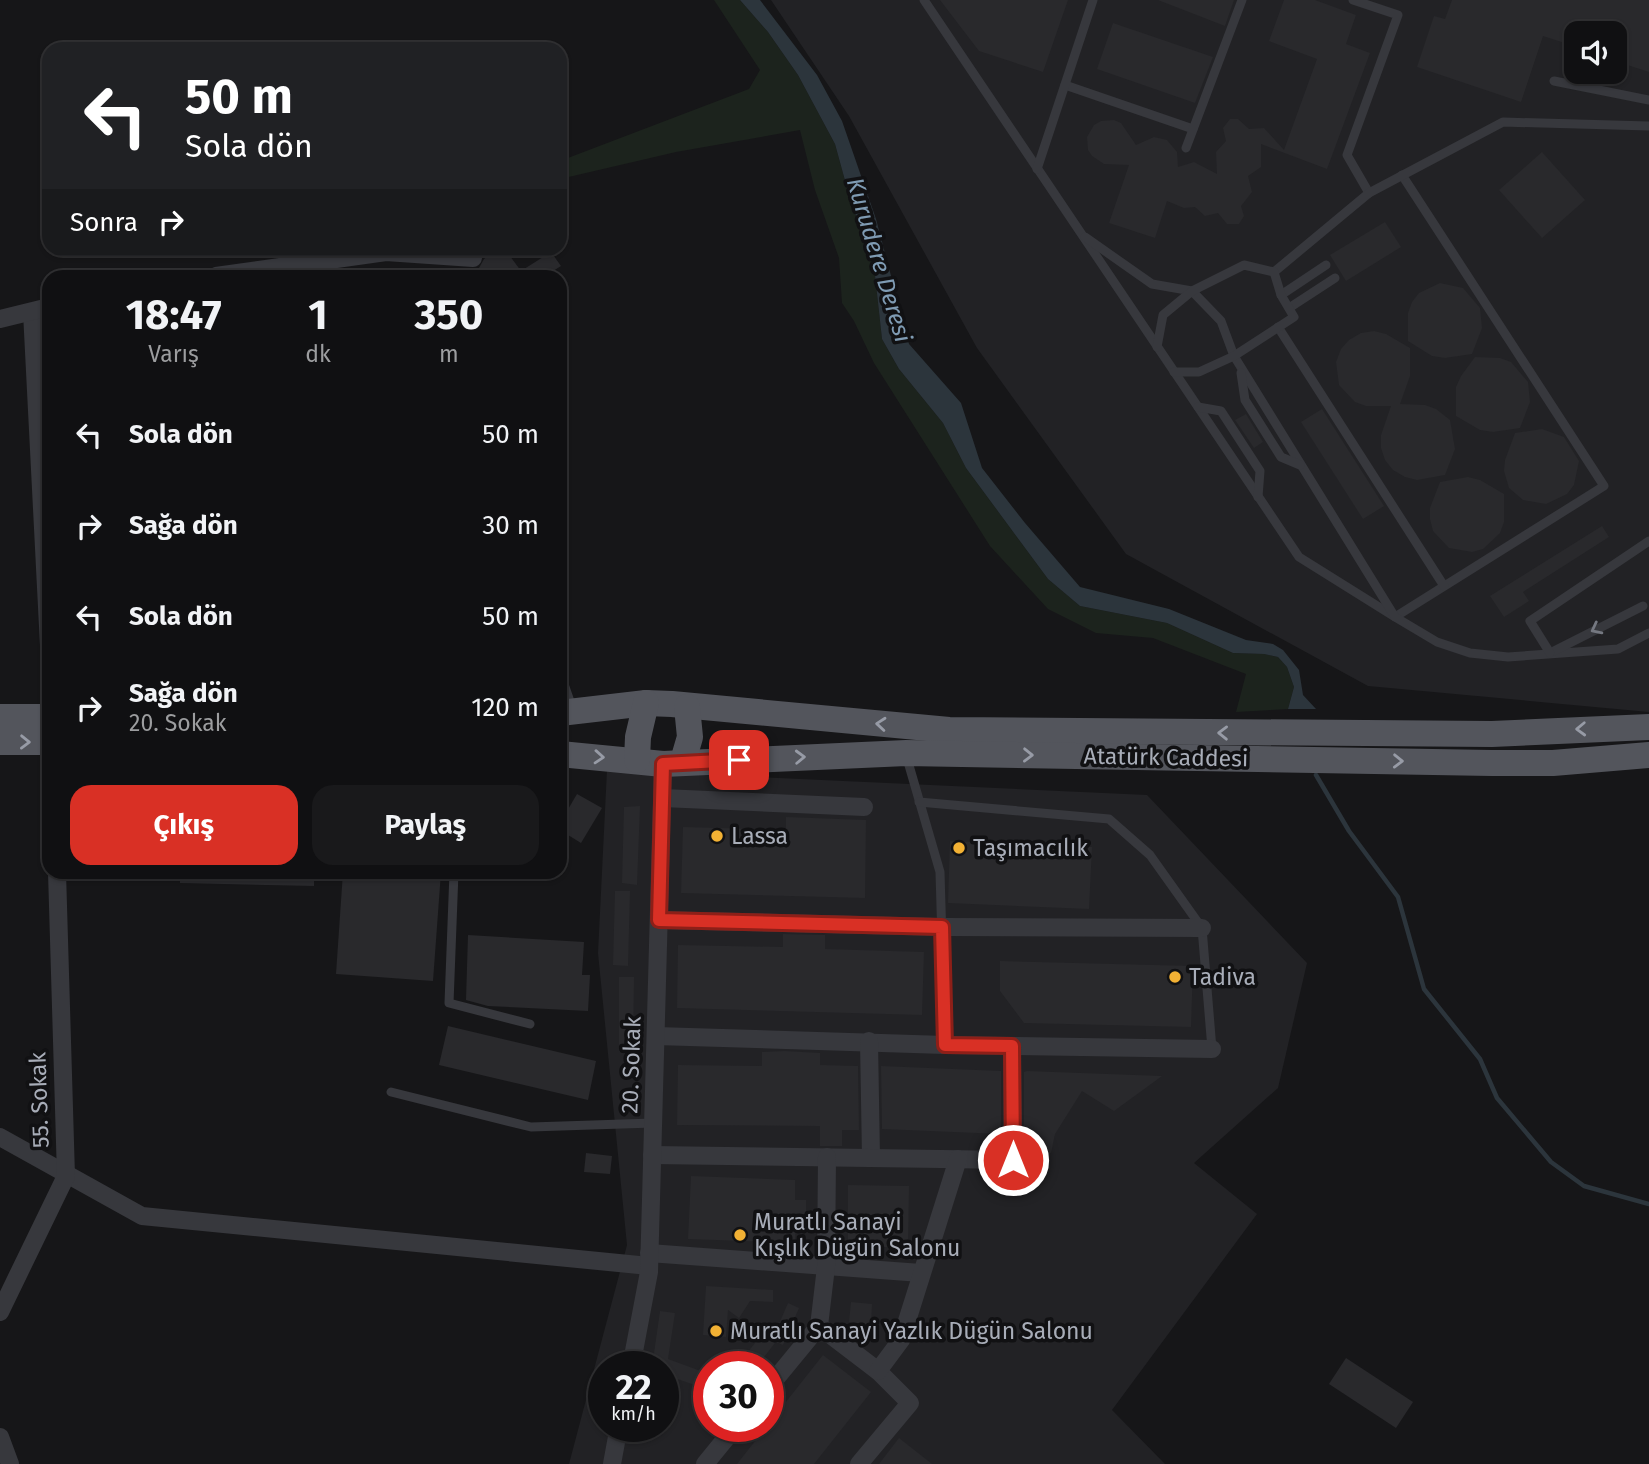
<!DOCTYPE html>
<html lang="tr">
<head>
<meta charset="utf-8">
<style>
	body { margin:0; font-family:"Fira Sans",sans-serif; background:#19191b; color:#f1f3f6; height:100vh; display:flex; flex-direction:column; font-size:26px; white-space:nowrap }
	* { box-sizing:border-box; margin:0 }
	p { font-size:23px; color:#9c9d9f }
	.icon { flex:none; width:38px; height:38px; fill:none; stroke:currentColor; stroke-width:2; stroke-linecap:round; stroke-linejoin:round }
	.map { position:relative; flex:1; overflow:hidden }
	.sheet { position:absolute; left:42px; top:270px; width:525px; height:609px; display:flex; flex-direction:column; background:#101012; border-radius:21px; box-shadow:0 2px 5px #0004,0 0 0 2px #303032 }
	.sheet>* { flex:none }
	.banner { position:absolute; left:42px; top:42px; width:525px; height:214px; border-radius:21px; box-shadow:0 2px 5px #0004,0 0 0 2px #303032; background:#202124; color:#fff; overflow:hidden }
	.controls { position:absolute; left:1564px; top:21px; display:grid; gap:14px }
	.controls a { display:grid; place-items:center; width:63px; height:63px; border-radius:14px; background:#101012; box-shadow:0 2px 5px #0004,0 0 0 2px #303032; font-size:35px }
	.speed { position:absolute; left:588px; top:1351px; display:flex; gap:14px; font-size:35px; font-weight:700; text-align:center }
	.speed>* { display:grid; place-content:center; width:91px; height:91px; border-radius:50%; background:#101012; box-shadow:0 2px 5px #0004,0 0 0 2px #303032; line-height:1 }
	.speed small { font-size:18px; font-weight:400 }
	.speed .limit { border:10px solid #d22; background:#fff; color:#111 }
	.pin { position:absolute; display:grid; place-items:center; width:60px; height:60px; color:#fff; margin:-30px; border-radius:14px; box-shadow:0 4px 10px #0006 }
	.me { position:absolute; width:77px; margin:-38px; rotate:0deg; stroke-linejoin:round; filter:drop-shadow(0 0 5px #0008) }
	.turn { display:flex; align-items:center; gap:24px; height:147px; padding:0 28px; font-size:32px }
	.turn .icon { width:91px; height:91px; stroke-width:2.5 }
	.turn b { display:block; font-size:49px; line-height:60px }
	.then { display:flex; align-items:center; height:66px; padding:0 28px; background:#0003; gap:14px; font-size:26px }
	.eta { display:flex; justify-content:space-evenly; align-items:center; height:119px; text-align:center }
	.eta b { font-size:42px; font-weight:700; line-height:49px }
	.action { display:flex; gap:14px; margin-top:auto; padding:14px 28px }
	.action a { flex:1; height:80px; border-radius:21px; background:#d93025; color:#fff; font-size:28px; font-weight:700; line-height:80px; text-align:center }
	.action a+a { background:#19191b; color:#f1f3f6 }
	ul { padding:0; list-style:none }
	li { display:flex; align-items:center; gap:21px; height:91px; padding:0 28px }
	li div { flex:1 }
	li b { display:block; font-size:26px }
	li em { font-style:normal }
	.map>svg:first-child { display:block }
</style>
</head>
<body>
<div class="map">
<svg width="1649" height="1464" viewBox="0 0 1649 1464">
	<rect width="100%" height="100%" fill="#161618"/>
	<!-- built -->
	<g fill="#222225" fill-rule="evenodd">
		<path d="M771,0h878v712l-281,-26 -242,-132 -149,-206 -128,-232zM1577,33h38v39h-38z"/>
		<path d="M607,770l540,25 160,168 -29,125 -84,75 63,51 -145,196 53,54h-596l58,-219 -29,-292zM604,1367h59v59h-59zM709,1367h59v59h-59z"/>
	</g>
	<!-- green -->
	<path fill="#1c231d" d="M714,0h26l28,32 30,43 37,69 17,62 21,51 9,82 17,30 44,54 23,45 82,111 32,27 87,17 66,30 31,1 14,3 9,10 7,20 -6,22 -52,3 10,-38 -93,-36 -57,-5 -48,-24 -58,-63 -116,-183 -20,-42 -12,-18 -3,-45 -24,-68 -15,-60 -124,22 -116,27v-18l189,-72 11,-19z"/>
	<!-- water -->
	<path fill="#2c353c" d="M740,0h20l57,75 25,46 34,98 33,125 52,59 21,65 43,55 55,64 89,22 77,31 27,4 10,6 16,20 4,25 13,14h-28l6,-22 -7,-20 -9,-10 -14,-3 -31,-1 -66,-30 -87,-17 -32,-27 -82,-111 -23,-45 -44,-54 -17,-30 -9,-82 -21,-51 -17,-62 -37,-69 -30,-43z"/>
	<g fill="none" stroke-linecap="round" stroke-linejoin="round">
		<!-- stream -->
		<path stroke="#2c353c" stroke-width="4.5" d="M1316,775l33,56 49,66 26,92 56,70 17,39 54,64 33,24 65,18"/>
	</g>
	<!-- building -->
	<g fill="#29292c">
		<path d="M940,0h128l-25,72 -64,-21z"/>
		<path d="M1158,0h76l-9,26z"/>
		<path d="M1284,0h31l41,15 -10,29 24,9 -43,116 -66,-25v23l-13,9 4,16 -11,14 3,10 -5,8h-12l-9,-11 -13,3 -10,-9 -11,1 -17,-7 -12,37 -46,-15 20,-58 -25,-1 -12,-8 -4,-6 -1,-13 7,-12 7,-4 13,-1 7,3 15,22 18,-8 13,3 10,12 1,15 16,-5 23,12 -1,-22 10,-11 -3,-13 7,-9h8l11,10 15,-1 20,22 33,-91 -48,-18z"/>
		<path d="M1452,0h197v72l-34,-11v-28h-38v14l-34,-11 -22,66 -104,-35 17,-51 11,3z"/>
		<path d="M1113,23l100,34 -18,46 -98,-34z"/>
		<path d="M1542,152l43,48 -43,38 -43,-48z"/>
		<path d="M1385,222l16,25 -55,34 -16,-26z"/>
		<path d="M499,248h5l17,23 30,-19 10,14 -16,10h-61l-5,-8 5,-9z"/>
		<path d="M1440,283l23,5 17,20 2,20 -10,26 -27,4 -13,-2 -24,-15v-28l4,-11 7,-9z"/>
		<path d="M1374,331l12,3 24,14v28l-10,28 25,1 11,4 14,11 5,29 -10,26 -28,5 -12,-3 -12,-7 -8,-10 -4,-12v-13l10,-29h-25l-11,-4 -16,-17 -3,-23 5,-13 8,-9 12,-7z"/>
		<path d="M1475,357l25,1 11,4 17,20 2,20 -10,26 -27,4 -13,-2 -24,-14v-29l5,-11z"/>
		<path d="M1322,409l62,97 -21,13 -62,-97z"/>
		<path d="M1246,414l17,28 -9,6 -19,-28z"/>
		<path d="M1542,429l22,8 15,24 -5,24 -7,9 -21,10 -23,-4 -14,-12 -5,-17 1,-11 10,-27z"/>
		<path d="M1468,477l12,3 24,14v28l-4,11 -17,16 -11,3 -23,-4 -16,-17 -3,-12v-11l10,-26z"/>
		<path d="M1602,526l7,11 -86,55 6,9 -25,16 -14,-21z"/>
		<path d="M577,794l25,14 -21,35 -21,-13v-7z"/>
		<path d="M640,806l-3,79 -15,-2 2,-76z"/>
		<path d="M786,817l80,3 -1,78 -184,-5 2,-66 103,3z"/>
		<path d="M950,841l142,6 -3,62 -141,-6z"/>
		<path d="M180,872h134v14l-134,-3z"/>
		<path d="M343,872h98l-8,109 -97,-7z"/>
		<path d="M615,891h15l-2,75 -15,-1z"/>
		<path d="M783,934l42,1v14l99,3 -2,63 -245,-7 1,-63 105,2z"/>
		<path d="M468,935l116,7 -2,33h8l-2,36 -100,-5 -22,-6z"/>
		<path d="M1000,961l193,5 -2,61 -167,-4 -24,-32z"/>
		<path d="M619,977h15l-1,75h-14z"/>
		<path d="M448,1026l148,35 -8,39 -149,-35z"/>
		<path d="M785,1051l35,2v12l38,1 1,64h-17v16h-22v-20l-143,-1 1,-60 84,1v-14z"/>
		<path d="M881,1066l120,5v63l-119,-5z"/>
		<path d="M1024,1072l3,-1 135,5 -48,35 -32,-20 -27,43 -4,19 -27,-1z"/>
		<path d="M586,1153l26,3 -2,18 -26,-2z"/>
		<path d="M691,1176l104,4v20h11v22l-10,-1 -1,22 -107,-4z"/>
		<path d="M848,1185l61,1 -1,61h-60z"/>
		<path d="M706,1286l67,4v12l-23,-1 -11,17 -11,-8 -2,27 -23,-2z"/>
		<path d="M851,1302l21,2 -1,21 -22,-3z"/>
		<path d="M788,1303l11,5 -16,37 -11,-5 3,3 -19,24h-20l27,-34 9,7z"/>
		<path d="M660,1311l15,2 -7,46 41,15v16l-46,-16v-7h-11z"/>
		<path d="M823,1355l48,37 -57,72h-77z"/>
		<path d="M1346,1358l67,44 -17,26 -67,-44z"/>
		<path d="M899,1438l33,26h-53z"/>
	</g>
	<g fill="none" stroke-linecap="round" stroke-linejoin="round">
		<!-- lane -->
		<g stroke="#37383d" stroke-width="9">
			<path d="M924,0l375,557 96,60 209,-131 -202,-311"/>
			<path d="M1353,0l45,15 -51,140 22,38"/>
			<path d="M1554,81l95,19"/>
			<path d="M1065,85l128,44"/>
			<path d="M1186,148l56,-148"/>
			<path d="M1037,169l56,-169"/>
			<path d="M1085,237l67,47 40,7 29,30 13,35 161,261 42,25 33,11 38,4 110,-8 31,-16"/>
			<path d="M1274,272l95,-79 134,-71 146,4"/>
			<path d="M1281,295l45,-30"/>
			<path d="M1289,308l46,-30"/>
			<path d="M1278,327l166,259"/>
			<path d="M1157,347l6,-32 29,-24 52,-26 30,7 7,23 13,22 -60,39 -35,16h-25"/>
			<path d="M1241,373l4,27 36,57 19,8"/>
			<path d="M1198,407l23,4 39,60 -2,26"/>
			<path d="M1554,651l89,-45"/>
			<path d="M1550,653l-20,-32 119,-80"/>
			<path d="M560,680l5,7 8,23"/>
			<path d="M906,755l34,117 5,173"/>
			<path d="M919,802l190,17 41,36 52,73 10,121"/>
			<path d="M454,872l-5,131 81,21"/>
			<path d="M391,1092l140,35 122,-4"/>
		</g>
		<!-- street -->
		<g stroke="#37383d" stroke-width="18">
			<path d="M216,276l170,-24 87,6"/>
			<path d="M32,312l17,334"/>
			<path d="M0,319l49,-12"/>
			<path d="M663,798l201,9"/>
			<path d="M659,920l283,7 260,1"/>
			<path d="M656,1036l289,9 267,4"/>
			<path d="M869,1041l2,117"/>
			<path d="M0,1137l142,79 507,50"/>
			<path d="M652,1155l361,5 -1,-114"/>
			<path d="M649,1253l272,20"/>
			<path d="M0,1312l66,-136 -9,-304"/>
			<path d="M819,1326l59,45 32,32 -51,61"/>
			<path d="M631,1367l18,-95 14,-508"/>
			<path d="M878,1371l23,-31 57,-181"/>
			<path d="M768,1388l51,-62 7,-59 1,-110"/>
			<path d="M0,1437l10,27"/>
			<path d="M612,1464l7,-38"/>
			<path d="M705,1464l31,-38"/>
		</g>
		<!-- primary -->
		<g stroke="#53555c" stroke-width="26">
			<path d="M560,713l86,-10 26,1 277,26 543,4 157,-7"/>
			<path d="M0,717h49"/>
			<path d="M0,742h49"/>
			<path d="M560,754l103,10 243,-11 586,10h61l96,-8"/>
			<path d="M637,760l1,-23 8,-34"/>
			<path d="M683,761l7,-24 -3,-30"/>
		</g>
	</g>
	<!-- one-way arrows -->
	<defs><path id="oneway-chevron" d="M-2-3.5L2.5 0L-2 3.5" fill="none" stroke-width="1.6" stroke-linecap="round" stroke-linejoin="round" transform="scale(1.75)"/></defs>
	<use stroke="#757881" href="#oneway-chevron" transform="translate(1596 629) rotate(153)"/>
	<g stroke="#979ba6">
		<use href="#oneway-chevron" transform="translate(881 724) rotate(-175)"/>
		<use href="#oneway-chevron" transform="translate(1581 729) rotate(178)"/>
		<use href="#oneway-chevron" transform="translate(1223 733) rotate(-179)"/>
		<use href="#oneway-chevron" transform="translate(25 742) rotate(1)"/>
		<use href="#oneway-chevron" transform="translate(1028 755) rotate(1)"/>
		<use href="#oneway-chevron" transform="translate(599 757) rotate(4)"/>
		<use href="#oneway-chevron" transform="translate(800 757) rotate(-2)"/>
		<use href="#oneway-chevron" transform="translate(1398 761) rotate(1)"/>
	</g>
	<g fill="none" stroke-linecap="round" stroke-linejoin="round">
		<!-- route casing -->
		<g stroke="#8d1f18" stroke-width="18">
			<path id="route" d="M739,760l-76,4 -4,156 283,7 3,118 67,1 1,114"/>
		</g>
		<!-- route -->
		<use href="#route" stroke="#d93025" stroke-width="12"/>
	</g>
	<!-- markers -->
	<g fill="#f2b134" stroke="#111113" stroke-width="2.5">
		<circle cx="717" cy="836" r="7"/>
		<circle cx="959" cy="848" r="7"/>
		<circle cx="1175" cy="977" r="7"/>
		<circle cx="740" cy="1235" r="7"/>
		<circle cx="716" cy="1331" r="7"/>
	</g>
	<g text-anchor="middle" stroke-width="7" stroke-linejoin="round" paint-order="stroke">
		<!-- street labels -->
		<g font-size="23" fill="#a8adb8" stroke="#111113">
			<text transform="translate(1166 757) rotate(1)" y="8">Atatürk Caddesi</text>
			<text transform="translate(631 1065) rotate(-88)" y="8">20. Sokak</text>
			<text transform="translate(39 1100) rotate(-92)" y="8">55. Sokak</text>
		</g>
		<!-- poi labels -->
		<g font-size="23" fill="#a8adb8" stroke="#111113" text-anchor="start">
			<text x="731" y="844">Lassa</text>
			<text x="973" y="856">Taşımacılık</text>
			<text x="1189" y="985">Tadiva</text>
			<text x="754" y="1230">Muratlı Sanayi<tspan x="754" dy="26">Kışlık Dügün Salonu</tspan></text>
			<text x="730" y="1339">Muratlı Sanayi Yazlık Dügün Salonu</text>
		</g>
		<!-- water labels -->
		<g font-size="24" font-style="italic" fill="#7f9bb3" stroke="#111113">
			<text transform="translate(879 260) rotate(73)" y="8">Kurudere Deresi</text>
		</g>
	</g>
</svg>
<div class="controls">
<a><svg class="icon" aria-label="sound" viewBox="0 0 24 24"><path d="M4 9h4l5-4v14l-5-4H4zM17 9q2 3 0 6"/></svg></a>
</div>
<div class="speed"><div>22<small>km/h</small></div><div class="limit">30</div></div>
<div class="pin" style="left:739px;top:760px;background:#d93025"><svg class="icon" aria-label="arrive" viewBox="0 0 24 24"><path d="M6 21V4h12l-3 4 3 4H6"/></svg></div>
<svg class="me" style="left:1013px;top:1160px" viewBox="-20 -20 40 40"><circle r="17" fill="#d93025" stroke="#fff" stroke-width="3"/><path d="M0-11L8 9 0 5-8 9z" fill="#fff"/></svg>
<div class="banner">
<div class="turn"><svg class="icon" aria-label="left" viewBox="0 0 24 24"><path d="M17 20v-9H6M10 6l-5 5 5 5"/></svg><div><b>50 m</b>Sola dön</div></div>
<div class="then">Sonra<svg class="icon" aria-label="right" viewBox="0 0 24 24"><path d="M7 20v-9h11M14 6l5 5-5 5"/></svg></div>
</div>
<section class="sheet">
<div class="eta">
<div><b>18:47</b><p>Varış</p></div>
<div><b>1</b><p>dk</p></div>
<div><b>350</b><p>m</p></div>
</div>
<ul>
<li><svg class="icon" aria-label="left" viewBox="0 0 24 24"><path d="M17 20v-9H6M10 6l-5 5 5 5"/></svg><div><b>Sola dön</b></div><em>50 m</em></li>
<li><svg class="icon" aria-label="right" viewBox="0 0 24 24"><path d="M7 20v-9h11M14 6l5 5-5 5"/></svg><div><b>Sağa dön</b></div><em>30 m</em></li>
<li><svg class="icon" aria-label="left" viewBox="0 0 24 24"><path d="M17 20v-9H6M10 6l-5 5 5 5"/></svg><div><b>Sola dön</b></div><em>50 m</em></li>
<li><svg class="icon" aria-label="right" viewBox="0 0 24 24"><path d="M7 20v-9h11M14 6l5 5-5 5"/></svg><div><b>Sağa dön</b><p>20. Sokak</p></div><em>120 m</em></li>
</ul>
<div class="action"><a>Çıkış</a><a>Paylaş</a></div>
</section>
</div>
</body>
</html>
